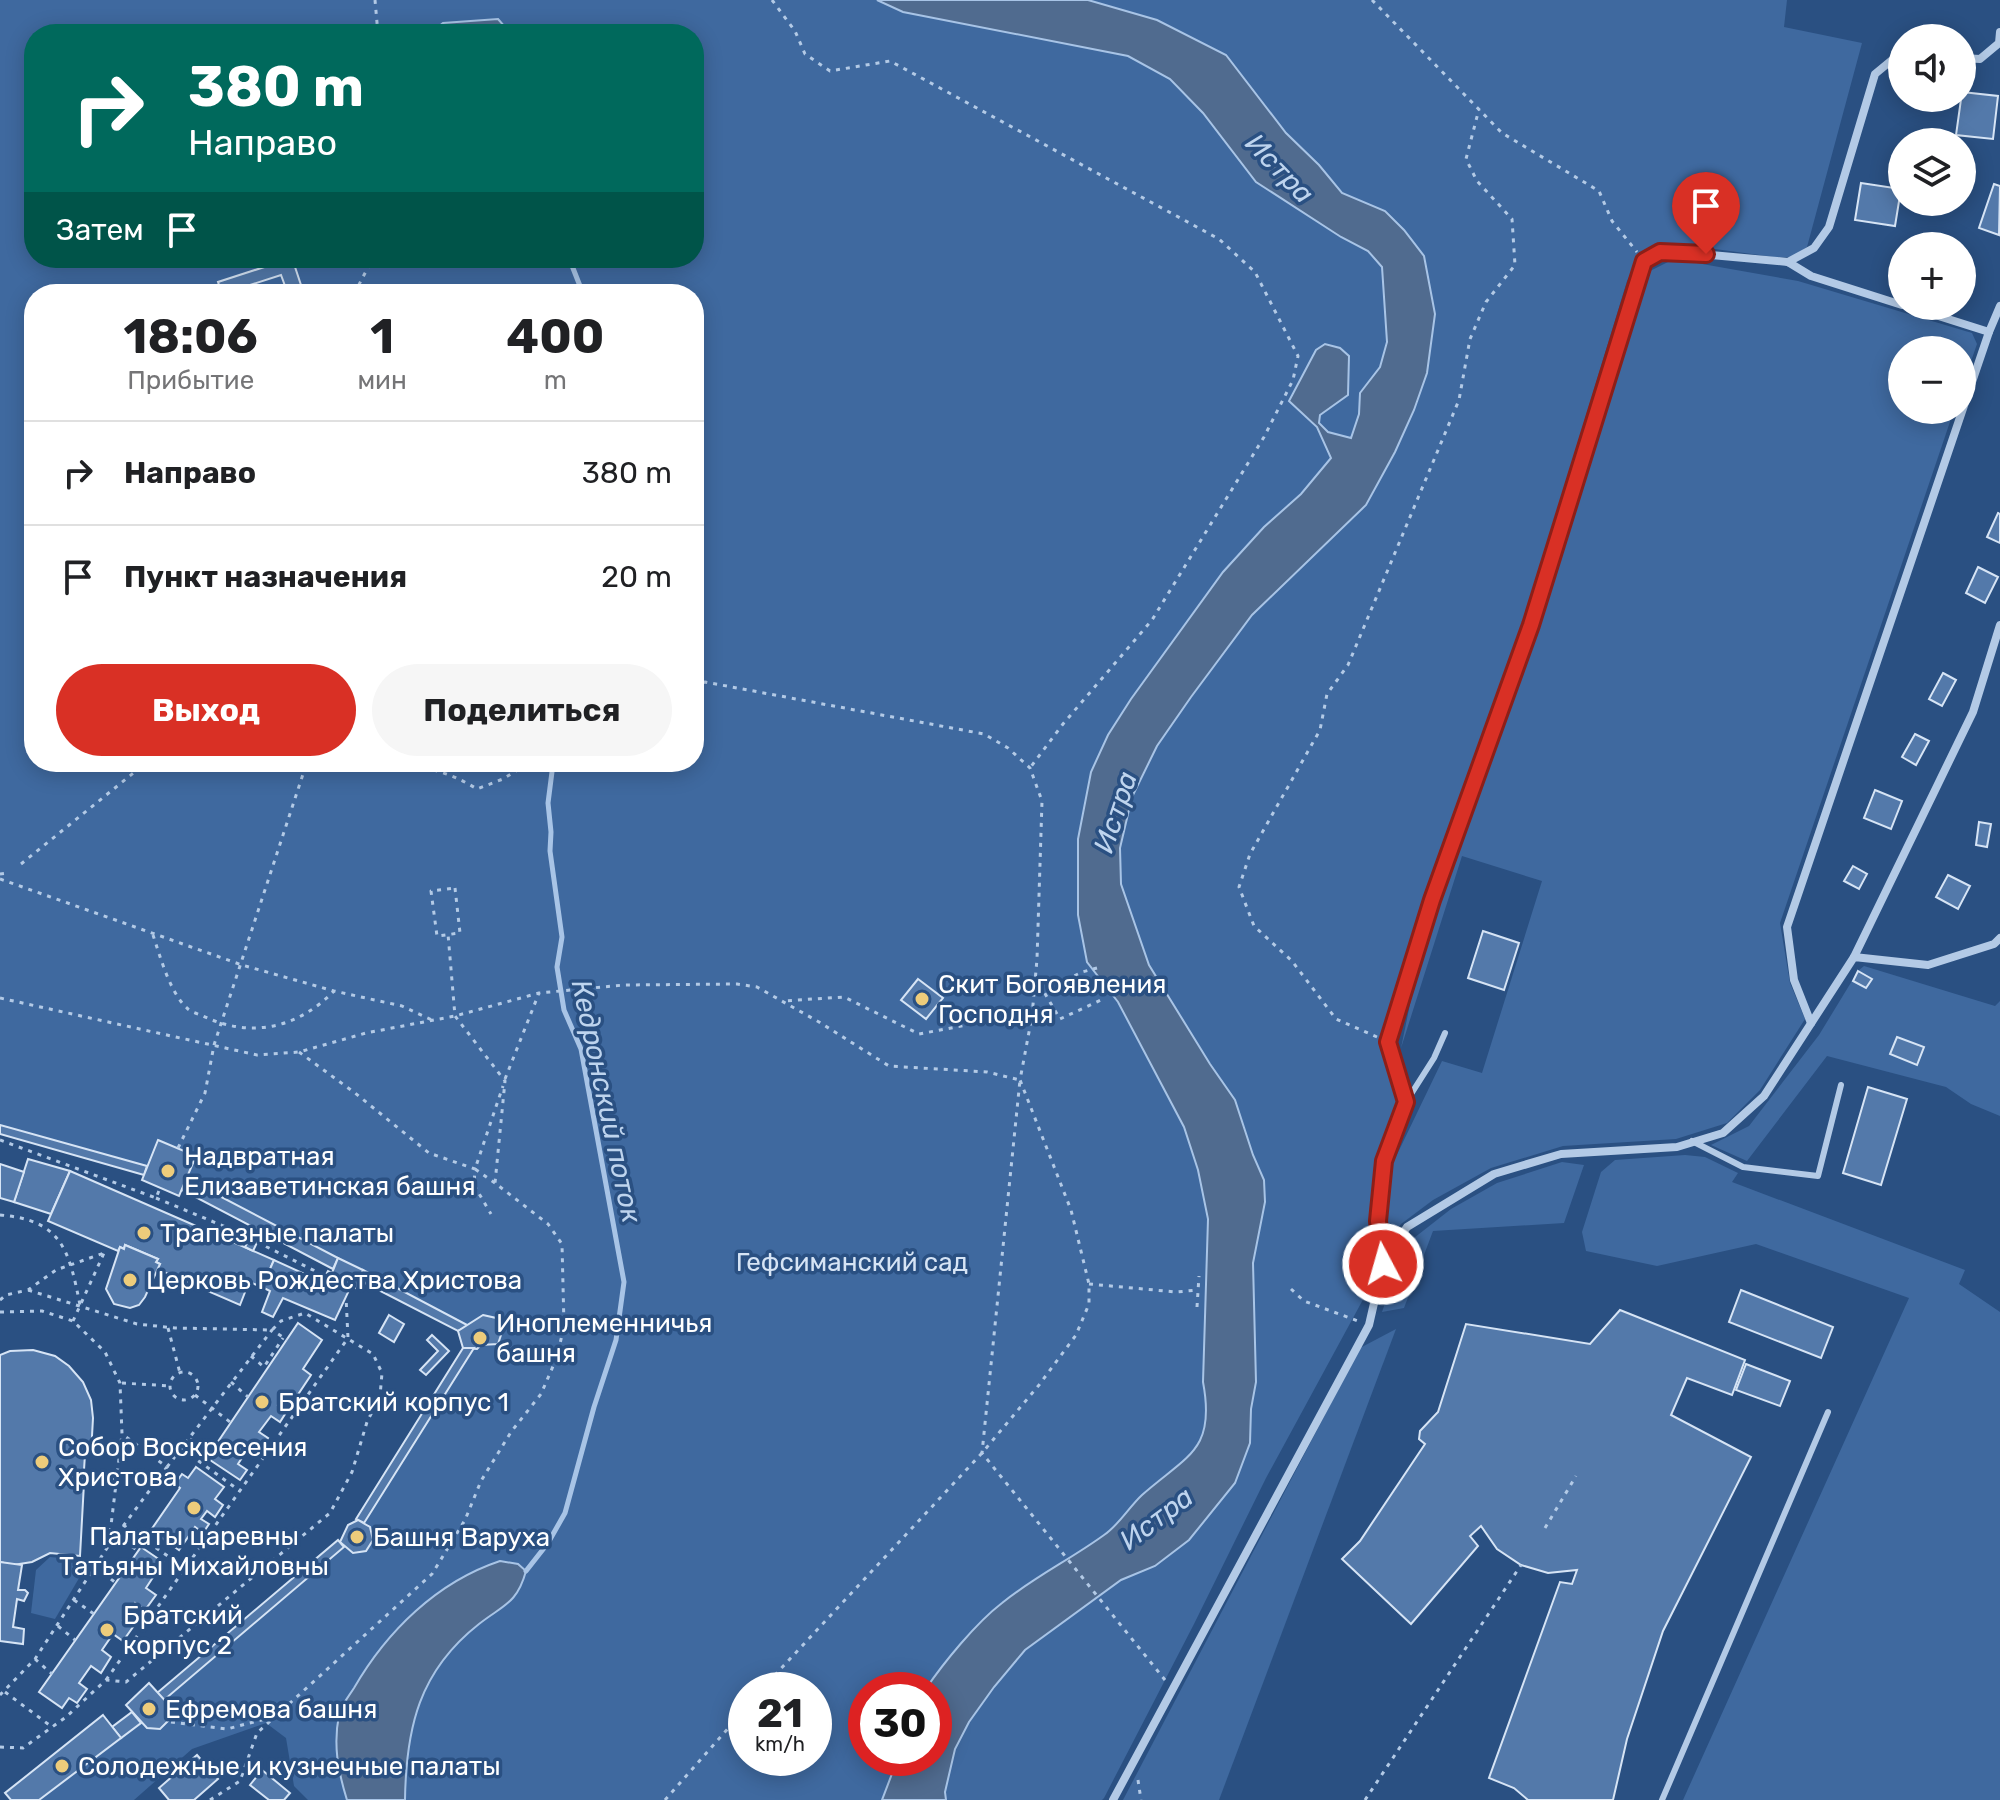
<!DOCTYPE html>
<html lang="ru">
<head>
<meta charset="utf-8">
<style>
	body { margin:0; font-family:Rubik,sans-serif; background:#f6f6f6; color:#202124; height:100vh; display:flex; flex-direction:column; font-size:30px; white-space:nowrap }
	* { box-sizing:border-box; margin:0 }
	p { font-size:26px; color:#757577 }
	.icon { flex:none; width:44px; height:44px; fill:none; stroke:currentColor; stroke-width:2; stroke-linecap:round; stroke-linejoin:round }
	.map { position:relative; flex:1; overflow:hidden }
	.sheet { position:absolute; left:24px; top:284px; width:680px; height:488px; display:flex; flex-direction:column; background:#fff; border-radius:32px; box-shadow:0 4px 20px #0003 }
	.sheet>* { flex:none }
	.hud { position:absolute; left:24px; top:24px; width:680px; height:244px; border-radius:32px; box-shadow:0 4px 20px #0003; background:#00695c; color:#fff; overflow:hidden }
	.tools { position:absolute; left:1888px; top:24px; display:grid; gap:16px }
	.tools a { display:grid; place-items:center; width:88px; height:88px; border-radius:50%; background:#fff; box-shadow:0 4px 20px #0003; font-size:40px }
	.speed { position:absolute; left:728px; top:1672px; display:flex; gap:16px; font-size:40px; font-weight:700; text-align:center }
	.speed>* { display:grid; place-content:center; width:104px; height:104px; border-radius:50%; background:#fff; box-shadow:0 4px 20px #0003; line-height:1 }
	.speed small { font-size:20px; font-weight:400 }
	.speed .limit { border:12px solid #d22; background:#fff; color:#111 }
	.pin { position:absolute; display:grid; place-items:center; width:68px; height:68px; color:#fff; margin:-82px -34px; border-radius:50% 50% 50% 0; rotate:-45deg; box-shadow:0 0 8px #0007 }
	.pin .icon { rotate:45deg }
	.me { position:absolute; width:88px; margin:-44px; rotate:354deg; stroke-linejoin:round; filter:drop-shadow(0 0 6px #0008) }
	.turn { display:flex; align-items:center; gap:28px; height:168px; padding:0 32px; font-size:36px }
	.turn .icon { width:104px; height:104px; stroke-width:2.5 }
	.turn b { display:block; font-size:56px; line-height:68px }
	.then { display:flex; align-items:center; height:76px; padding:0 32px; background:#0003; gap:16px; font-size:30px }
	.eta { display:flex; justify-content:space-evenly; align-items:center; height:136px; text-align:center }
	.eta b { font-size:48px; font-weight:700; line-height:56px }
	.button { display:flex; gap:16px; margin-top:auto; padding:16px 32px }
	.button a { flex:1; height:92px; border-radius:48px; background:#d93025; color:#fff; font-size:32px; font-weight:700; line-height:92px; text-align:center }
	.button a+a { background:#f6f6f6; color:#202124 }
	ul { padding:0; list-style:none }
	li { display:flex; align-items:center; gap:24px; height:104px; padding:0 32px; border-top:2px solid #e0e0e0 }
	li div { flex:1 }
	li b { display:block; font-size:30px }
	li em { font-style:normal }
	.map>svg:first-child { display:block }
</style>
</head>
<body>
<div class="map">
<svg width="2000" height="1800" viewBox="0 0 2000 1800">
	<rect width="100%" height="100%" fill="#2a5082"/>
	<!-- green -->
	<g fill="#3f699f" fill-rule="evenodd">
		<path d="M0,0h877l26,12 225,44 42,23 33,34 53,69 85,55 27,14 14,16 5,75 -7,25 -20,26 -1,21 -8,25 -23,-7 -9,-9 1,-8 28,-20 1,-39 -9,-8 -15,-4 -35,57 27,26 14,31 -30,36 -37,33 -41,45 -92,127 -23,36 -17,37 -13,67v76l9,47 31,40 66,125 14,43 10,49 -5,163c13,69 -16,73 -61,113 -13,12 -23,30 -38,40 -33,24 -70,42 -102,68 -26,20 -58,59 -77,87h-59v68h32l-16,42h-574l-14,-14 -8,-48 -20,-15 -74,26 -58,51h-95l102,-77 6,5 13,1 9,-9 1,-14 -6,-6 180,-153 9,6 13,-2 7,-11 -3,-13 -6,-4 110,-175 23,-4 6,-15 -7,-11c-13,-2 -20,-2 -27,8l-282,-147 9,-23 -37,-16 -12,26 -147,-41zM34,34h660v224h-660zM34,294h660v468h-660zM746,1690h68v68h-68z"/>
		<path d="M1088,0h699l-3,27 78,16 -55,204 -15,10h-18l-96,-13h-17l-20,10 -14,27 -101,331 -103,285 -43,144 3,14 15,31v22l-23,56 -4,59 3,32 -8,39 -100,184 -72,146 -90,174 -2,2h-156l-1,-8 10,-43 14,-26 25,-36 31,-38 96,-69 34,-14 95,-123 1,-34 5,-27 -3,-119 12,-61 -1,-22 -11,-25 -18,-55 -25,-36 -61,-99 -28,-81 -1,-36 12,-51 25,-51 34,-49 61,-82 114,-110 29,-53 -10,-241 -43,-18 -23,-28 -33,-32 -28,-38 -69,-58 -32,-17z"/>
		<path d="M1674,259l124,22 174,52 5,11 -15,43v-37h-60v60h52l-174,513 10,60 15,36 -45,71 -33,33 -51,16 -113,7 -72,22 -58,32 -32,24 -16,24 6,-81 51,-106 40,12 60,-192 -80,-25 -61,192 15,-73 54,-162 67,-178 113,-364z"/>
		<path d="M1864,966l131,40 5,-5v115l-29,-12 -25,-17 -119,-31 -80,105 -36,-16 38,-19 70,-91 39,-64z"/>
		<path d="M1685,1155l20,2 33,16 -6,9 233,88 -6,14 41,28v488h-317l226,-502 -153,-54 -99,22 -71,-15 -4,-19 19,-60 14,-12z"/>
		<path d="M1562,1162l22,3 -20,58 -131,8 -29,77 -22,4 23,-67 46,-36 46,-26z"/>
		<path d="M1396,1329l-177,471h-96l237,-452z"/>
		<path d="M50,1557l31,3 4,8 -30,51 -24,-6 5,-43z"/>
	</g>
	<!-- water -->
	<g fill="#506b8f" stroke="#a8c4e6" stroke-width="2">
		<path d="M877,0h211l69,20 69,35 60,78 33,32 23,28 43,18 19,19 20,26 11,58 -8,59 -13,37 -19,42 -29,53 -114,110 -61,82 -34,49 -25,51 -12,51 1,36 28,81 61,99 25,36 18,55 11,25 1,22 -12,61 3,119 -5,27 -1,34 -15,40 -46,57 -34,26 -34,14 -96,70 -31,37 -25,35 -14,27 -10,43 1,8h-64l16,-42h36v-68h-9c19,-28 51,-67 77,-87 32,-26 69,-44 102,-68 15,-10 25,-28 38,-40 45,-40 74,-44 61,-113l5,-163 -10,-49 -14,-43 -66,-125 -31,-40 -9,-47v-76l13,-67 17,-37 23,-36 92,-127 41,-45 37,-33 30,-36 -14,-31 -28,-26 27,-51 9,-6 15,4 9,8 -1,39 -28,20 -1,8 9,9 23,6 8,-24 1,-21 20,-26 7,-25 -5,-75 -14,-16 -27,-14 -85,-55 -53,-69 -33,-34 -42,-23 -225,-44z"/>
		<path d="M498,19l13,15h-105l13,-6 14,3 10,-8z"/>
		<path d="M500,1561l18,3 8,7c-9,33 -23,34 -47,53 -60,47 -73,104 -74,176h-58c-9,-29 -14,-55 -8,-85 2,-10 10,-19 15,-27 33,-57 83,-106 146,-127z"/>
	</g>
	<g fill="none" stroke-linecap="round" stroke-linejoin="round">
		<!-- stream -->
		<g stroke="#a8c4e6" stroke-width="5">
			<path d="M569,258l11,28 -2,8"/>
			<path d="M526,1571l22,-28 17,-30 29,-106 22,-67 8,-58 -43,-233 -17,-39 -7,-43 5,-30 -12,-86 1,-19 -3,-29 5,-39"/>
		</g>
	</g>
	<!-- building -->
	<g fill="#5379aa" stroke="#d6e4f5" stroke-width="2">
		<path d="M1962,92l36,4 -5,43 -37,-4z"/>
		<path d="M1861,183l40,6 -6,37 -40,-6z"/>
		<path d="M1994,184l6,2 -1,49 -20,-7z"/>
		<path d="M292,258l12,36h-16l-7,-19 -59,19 -4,-12z"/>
		<path d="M1901,351h1v38l-9,-2z"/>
		<path d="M1998,513l2,1v29l-13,-6z"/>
		<path d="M1978,567l20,10 -13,26 -19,-10z"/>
		<path d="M1943,673l13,7 -14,26 -13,-7z"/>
		<path d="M1915,734l14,7 -13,24 -14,-8z"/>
		<path d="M1875,790l27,11 -11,28 -27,-11z"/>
		<path d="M1979,822l12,2 -4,23 -11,-2z"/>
		<path d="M1853,866l14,8 -8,15 -15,-8z"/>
		<path d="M1948,875l22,11 -12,23 -22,-12z"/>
		<path d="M1483,931l36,12 -15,47 -36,-12z"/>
		<path d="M1858,971l14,8 -6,9 -13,-7z"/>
		<path d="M918,979l25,19 -17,21 -25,-19z"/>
		<path d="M1897,1037l27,10 -7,18 -27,-11z"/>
		<path d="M1868,1087l39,12 -26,86 -38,-12z"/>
		<path d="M0,1125l147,41 -3,9 -144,-41z"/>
		<path d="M158,1140l38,16 -17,40 -37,-16z"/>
		<path d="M28,1159l42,12 -19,43 -37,-12z"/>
		<path d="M0,1164l24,8 -10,30 -14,-4z"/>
		<path d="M70,1171l204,89 -12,27 -13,-5 -9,23 -83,-36 3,-5 -4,-2 2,-3 -33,-14 -1,4 -4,-2 -2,4 -70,-30z"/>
		<path d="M187,1179l151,79 -5,11 -151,-79z"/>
		<path d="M255,1228l7,4 -9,19 -8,-4z"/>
		<path d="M125,1245l33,14 -2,3 4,2 -15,33 -6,8 -9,3 -16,-4 -8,-15 14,-42 4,2z"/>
		<path d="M338,1258l25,12 -8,18 -4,-2 -16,34 -52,-22 -10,19 -11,-5 8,-21 -8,-4 12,-27 48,22 6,-11 4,2z"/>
		<path d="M363,1270l106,56 -11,5 -99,-51z"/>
		<path d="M1741,1290l92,37 -12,31 -92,-36z"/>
		<path d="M1620,1310l125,50 -13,35 -45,-17 -16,37 80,42 -88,174 -36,108 -14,61h-85l-14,-12 -25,-10 71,-196 12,2 5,-14 -29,3 -27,-8 -24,-16 -16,-23 -11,10 8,10 -67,78 -69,-65 18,-18 65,-97 -6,-5 1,-8 18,-19 28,-88 124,20z"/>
		<path d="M389,1315l15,9 -10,18 -15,-9z"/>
		<path d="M483,1315l13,3 7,11 -5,15 -17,1 -4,4 -14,-1 -5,-17z"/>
		<path d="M298,1323l24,17 -19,29 8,6 -16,24 -9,-6 -8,12 9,6 -7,11 -9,-6 -12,16 9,6 -8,12 -9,-6 -13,20 9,6 -7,10 -33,-22z"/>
		<path d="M432,1335l17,16 -23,24 -6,-5 18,-19 -11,-11z"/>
		<path d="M463,1348h11l-110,175 -8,-4z"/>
		<path d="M33,1350l22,6 14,10 14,16 8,18 2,18 -2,36h-6l-1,16 -2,2 -1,9 3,2 -4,73 -30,-3 -18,9 -19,3 -13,-3v-207l10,-4z"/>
		<path d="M1746,1364l44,17 -10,25 -44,-16z"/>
		<path d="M196,1467l28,20 -9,12 8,6 -8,12 -8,-6 -6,8 8,5 -6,9 -8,-6 -16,23 -28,-20 29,-42 -5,-4 7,-10 6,4z"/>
		<path d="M358,1520l12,7 3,13 -7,11 -13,2 -13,-11 8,-17z"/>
		<path d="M338,1540l6,7 -180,153 -7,-7z"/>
		<path d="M141,1547l22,15 -17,26 10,7 -11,15 -10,-7 -12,17 10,7 -10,14 -10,-7 -11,16 9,7 -10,16 -10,-7 -12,17 8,6 -10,14 -8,-5 -7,10 -23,-16z"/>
		<path d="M0,1562l22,3 -4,25h7l3,3 -4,8 -7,-2 -4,28 11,2 -1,15 -23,-3z"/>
		<path d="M149,1683l21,23 -1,14 -9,9 -13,-1 -21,-23z"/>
		<path d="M132,1712l9,11 -20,15 -9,-11z"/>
		<path d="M103,1715l18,23 -82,62h-28l-6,-7z"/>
		<path d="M197,1755l21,24 -24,21h-25l-10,-12z"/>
		<path d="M262,1770l28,23 -6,7h-15l-19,-15z"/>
	</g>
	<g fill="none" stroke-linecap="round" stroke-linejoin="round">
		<!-- path -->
		<g stroke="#b3cae6" stroke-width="3" stroke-dasharray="4 6" stroke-linecap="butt">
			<path d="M375,0l3,34"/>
			<path d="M772,0l23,31 10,23 25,17 60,-10 329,178 36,33 43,84 -5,24 -29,57 -112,183 -89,104 -33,44"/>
			<path d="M1372,0l130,133 97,58 13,30 25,31"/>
			<path d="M354,294l19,-36"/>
			<path d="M694,686l11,-4 279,52 24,14 22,20 12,33 -5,158 -5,57 21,-7"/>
			<path d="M325,762c19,11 40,4 61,4 34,-2 62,5 91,23l26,-10 27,-17"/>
			<path d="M21,864l126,-102"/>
			<path d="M0,874l8,-1"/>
			<path d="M0,879l242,86 92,26 68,15 30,14"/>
			<path d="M455,888l5,45 -23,3 -6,-45z"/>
			<path d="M153,935c7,21 17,58 34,73 3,4 12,6 16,8 48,23 95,12 131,-25"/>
			<path d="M1097,968l-15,4 -38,20 16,27 41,-19 2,-22"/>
			<path d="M0,998l257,57 42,-3 67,-19 89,-17 84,-23 85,-8 113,-1 20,3 62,35 70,44 98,6 33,8 -38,373 183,227"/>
			<path d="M1377,1037l-41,-18 -44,-58 -38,-35 -15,-39 11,-33 70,-124 7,-36 21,-29 111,-265 11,-61 16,-37 29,-37 -3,-46 -35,-38 -11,-22 13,-50"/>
			<path d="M299,1052l56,41 74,60 46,16 -1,16 17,29"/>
			<path d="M505,1079l34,-86"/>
			<path d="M0,1140l156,58 4,-10"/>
			<path d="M178,1148l27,-55 9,-48 93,-283"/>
			<path d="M495,1183l-20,-14 28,-83"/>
			<path d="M156,1198l94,39"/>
			<path d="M0,1215c62,5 69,35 80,90"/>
			<path d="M257,1242l68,34"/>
			<path d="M1089,1284l87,8 22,-2"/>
			<path d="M1291,1289l13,12 54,20"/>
			<path d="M0,1300l6,-5 22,-5 28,-20 48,-17"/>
			<path d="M1197,1307l2,-31"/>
			<path d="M0,1312l42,-1 31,10 32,31 15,31 2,51 45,33 -58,78 -74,114 -35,36"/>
			<path d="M73,1321l31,-68"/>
			<path d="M168,1328l12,45"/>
			<path d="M251,1356l13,11 19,-29"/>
			<circle cx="184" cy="1386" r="14"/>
			<path d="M231,1382l17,15"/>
			<path d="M122,1383l48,3"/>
			<path d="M195,1395l35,27"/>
			<path d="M190,1439l20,13"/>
			<path d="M182,1449l58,42"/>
			<path d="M167,1467l105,-137 15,10"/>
			<path d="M82,1477l36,2"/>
			<path d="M123,1525l62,43"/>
			<path d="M1545,1528l31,-52"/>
			<path d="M116,1535l22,16"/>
			<path d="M109,1542l13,-108"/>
			<path d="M95,1567l21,16"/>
			<path d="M74,1600l20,14"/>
			<path d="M58,1626l17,14"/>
			<path d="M35,1659l17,15"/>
			<path d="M106,1680l242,-342 -2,-41"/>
			<path d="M761,1690l221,-237 57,-68 37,-50 13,-31v-20l-18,-74 -51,-130 12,-64h-17l-96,18 -75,-37 -61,4"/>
			<path d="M5,1692l47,35"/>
			<path d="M171,1722l56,7 46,-12"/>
			<path d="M0,1747l23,1 43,-31 40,-37 20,2 204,-169 22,-41 15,-50 13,-26 2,-23 -9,-19 -68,-41 -24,8 -9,9 -97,-2 -38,-4 -109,-34"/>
			<path d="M1138,1780l3,20"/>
			<path d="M210,1800l30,-19 17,-48 175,-159 33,-54 16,-39 30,-49 30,-38 16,-37 7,-31 -2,-82 -14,-20 -53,-41 10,-102 -50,-65 -7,-82"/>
			<path d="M665,1800l81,-92"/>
			<path d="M1365,1800l156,-235"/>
		</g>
		<!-- service -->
		<g stroke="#b3cae6" stroke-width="6">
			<path d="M1406,1102l28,-44 11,-25"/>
			<path d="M1692,1141l51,26 75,9 23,-91"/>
			<path d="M1662,1800l166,-388"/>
		</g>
		<!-- minor -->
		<g stroke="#b3cae6" stroke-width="8">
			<path d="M1962,58l18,1 19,-16 1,-11"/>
			<path d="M1788,262l26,-14 15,-21 46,-153 23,-19h4"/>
			<path d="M1907,306l82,26"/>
			<path d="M1854,957l119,-245 27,-87"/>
			<path d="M1811,1023l-17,-43 -7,-53 202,-595 11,-26"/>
			<path d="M1383,1263l24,-36 87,-53 67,-20 116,-7 46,-14 41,-37 90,-139 74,8 66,-21 6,-6"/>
			<path d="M1113,1800l256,-475 14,-61 -5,-43 6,-60 22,-59 -18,-60 44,-142 99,-275 113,-364 16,-9h18l110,10 23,14 91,29"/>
		</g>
	</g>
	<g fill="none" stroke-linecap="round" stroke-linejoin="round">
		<!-- route casing -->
		<g stroke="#8d1f18" stroke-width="20">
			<path id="route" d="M1383,1264l-5,-43 6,-60 22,-59 -18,-60 44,-142 99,-275 113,-364 16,-9 46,2"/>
		</g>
		<!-- route -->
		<use href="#route" stroke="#d93025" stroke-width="14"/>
	</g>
	<!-- markers -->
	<g fill="#edcc7b" stroke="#2a5082" stroke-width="3">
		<circle cx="922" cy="999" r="8"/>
		<circle cx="168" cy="1171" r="8"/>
		<circle cx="144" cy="1233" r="8"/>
		<circle cx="130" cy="1280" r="8"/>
		<circle cx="480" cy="1338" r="8"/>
		<circle cx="262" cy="1402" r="8"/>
		<circle cx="42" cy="1462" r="8"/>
		<circle cx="194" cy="1508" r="8"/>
		<circle cx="357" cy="1537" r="8"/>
		<circle cx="107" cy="1630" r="8"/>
		<circle cx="149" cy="1709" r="8"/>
		<circle cx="62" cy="1766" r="8"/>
	</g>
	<g text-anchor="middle" stroke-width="7" stroke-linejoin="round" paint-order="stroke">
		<!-- poi labels -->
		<g font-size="26" fill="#fff" stroke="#2a5082" text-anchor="start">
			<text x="938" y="993">Скит Богоявления<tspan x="938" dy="30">Господня</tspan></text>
			<text x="184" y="1165">Надвратная<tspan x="184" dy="30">Елизаветинская башня</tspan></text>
			<text x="160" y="1242">Трапезные палаты</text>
			<text x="146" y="1289">Церковь Рождества Христова</text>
			<text x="496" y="1332">Иноплеменничья<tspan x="496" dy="30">башня</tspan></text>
			<text x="278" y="1411">Братский корпус 1</text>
			<text x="58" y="1456">Собор Воскресения<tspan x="58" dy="30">Христова</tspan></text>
			<text x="194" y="1545" text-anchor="middle">Палаты царевны<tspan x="194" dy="30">Татьяны Михайловны</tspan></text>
			<text x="373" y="1546">Башня Варуха</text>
			<text x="123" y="1624">Братский<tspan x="123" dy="30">корпус 2</tspan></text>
			<text x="165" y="1718">Ефремова башня</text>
			<text x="78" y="1775">Солодежные и кузнечные палаты</text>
		</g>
		<!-- park labels -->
		<g font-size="26" fill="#d6e4f5" stroke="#2a5082">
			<text x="852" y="1271">Гефсиманский сад</text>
		</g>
		<!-- water labels -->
		<g font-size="28" font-style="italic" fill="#bed4ee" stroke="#2a5082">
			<text transform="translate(1280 168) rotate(46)" y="10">Истра</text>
			<text transform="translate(1115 812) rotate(-72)" y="10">Истра</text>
			<text transform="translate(607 1101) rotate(78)" y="10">Кедронский поток</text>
			<text transform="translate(1156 1518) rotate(-37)" y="10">Истра</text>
		</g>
	</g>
</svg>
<div class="tools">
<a><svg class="icon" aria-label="sound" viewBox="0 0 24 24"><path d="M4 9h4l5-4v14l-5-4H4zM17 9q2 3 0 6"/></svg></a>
<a><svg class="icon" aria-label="layers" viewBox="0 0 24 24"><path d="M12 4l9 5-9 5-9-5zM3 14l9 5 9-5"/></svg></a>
<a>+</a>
<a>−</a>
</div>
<div class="speed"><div>21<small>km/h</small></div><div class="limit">30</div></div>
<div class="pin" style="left:1706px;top:254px;background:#d93025"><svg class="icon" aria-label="arrive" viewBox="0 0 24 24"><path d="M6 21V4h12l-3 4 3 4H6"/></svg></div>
<svg class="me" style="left:1383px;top:1264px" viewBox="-20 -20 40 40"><circle r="17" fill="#d93025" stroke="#fff" stroke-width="3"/><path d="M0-11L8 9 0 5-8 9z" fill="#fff"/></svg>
<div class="hud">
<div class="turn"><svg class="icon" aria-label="right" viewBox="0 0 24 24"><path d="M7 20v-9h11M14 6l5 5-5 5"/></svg><div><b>380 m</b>Направо</div></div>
<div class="then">Затем<svg class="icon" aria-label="arrive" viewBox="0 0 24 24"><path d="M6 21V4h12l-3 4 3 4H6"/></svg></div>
</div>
<section class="sheet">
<div class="eta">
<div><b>18:06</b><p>Прибытие</p></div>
<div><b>1</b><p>мин</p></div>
<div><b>400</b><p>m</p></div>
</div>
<ul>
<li><svg class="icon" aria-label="right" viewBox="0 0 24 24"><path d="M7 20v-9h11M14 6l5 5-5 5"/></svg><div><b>Направо</b></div><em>380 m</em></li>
<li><svg class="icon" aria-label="arrive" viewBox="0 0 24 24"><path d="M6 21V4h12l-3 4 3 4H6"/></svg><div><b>Пункт назначения</b></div><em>20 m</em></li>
</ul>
<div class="button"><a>Выход</a><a>Поделиться</a></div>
</section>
</div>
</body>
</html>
